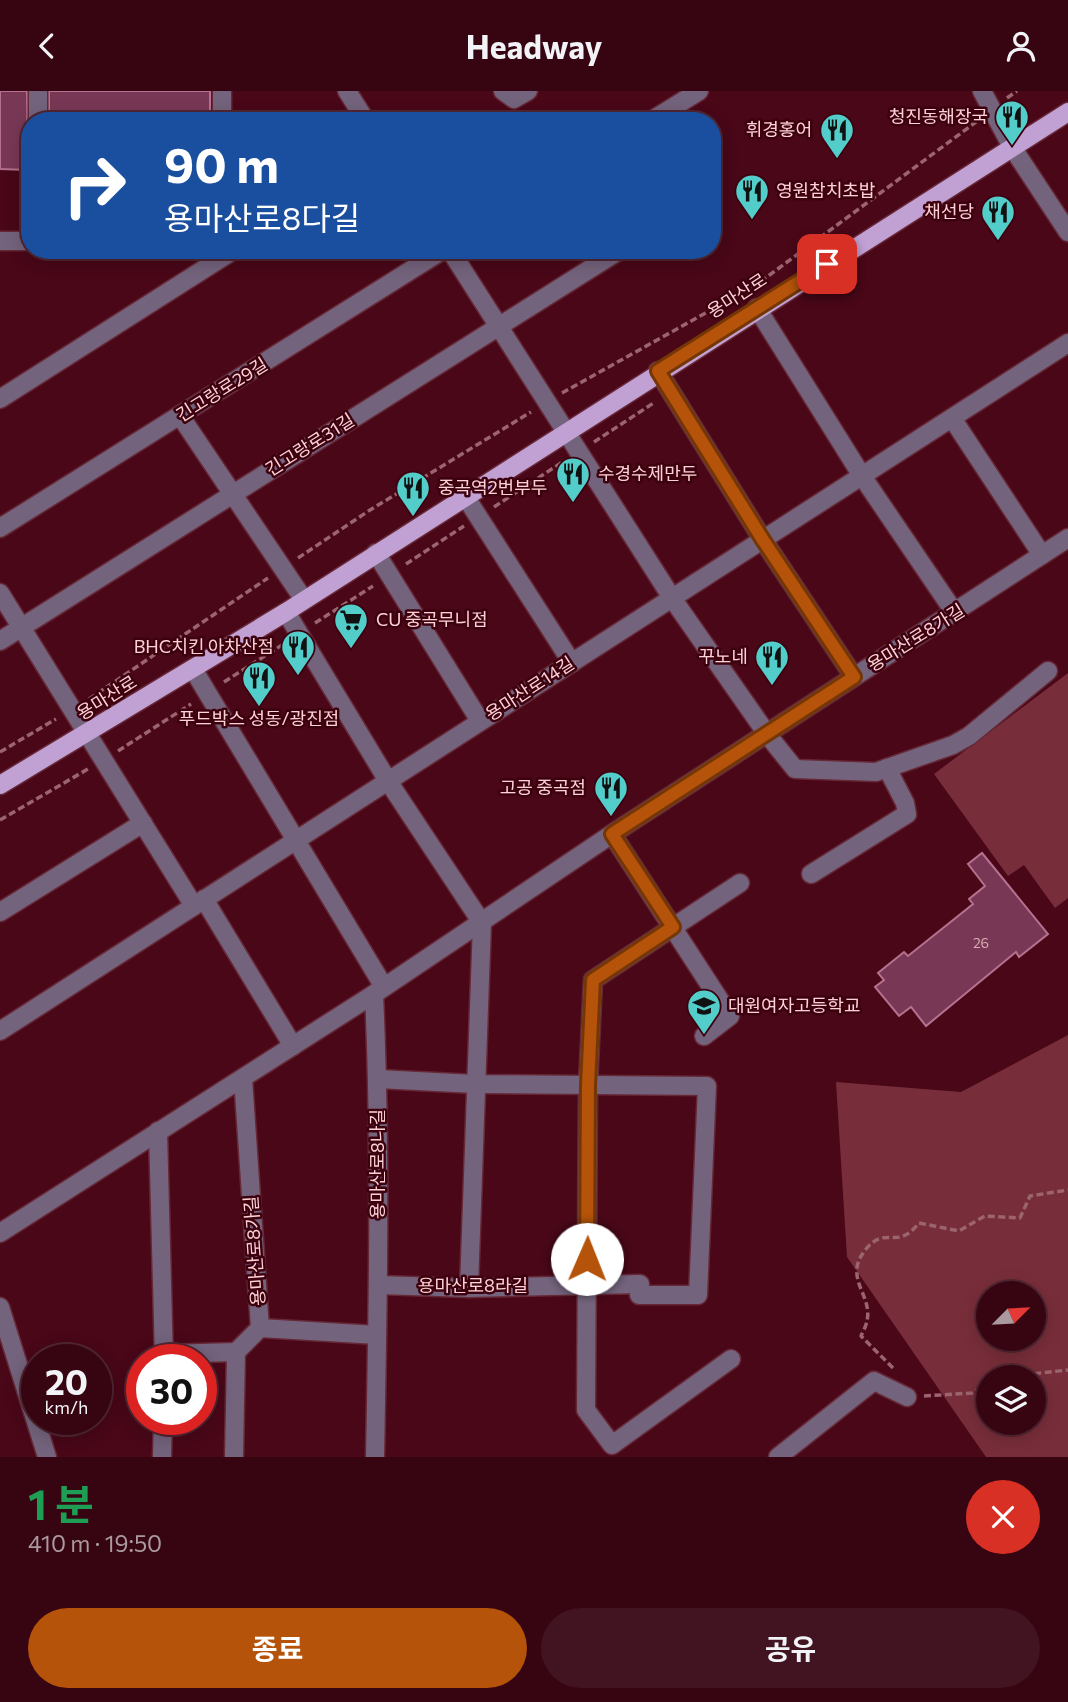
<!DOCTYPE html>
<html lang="ko">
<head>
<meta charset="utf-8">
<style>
	body { margin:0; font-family:Commissioner,"Noto Sans KR",sans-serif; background:#421320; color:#f1f3f6; height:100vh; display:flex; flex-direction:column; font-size:26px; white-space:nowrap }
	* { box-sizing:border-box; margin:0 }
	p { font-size:23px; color:#aa999f }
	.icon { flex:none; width:38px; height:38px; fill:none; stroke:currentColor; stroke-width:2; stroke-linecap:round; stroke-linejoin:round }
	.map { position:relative; height:1366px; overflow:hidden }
	.side { display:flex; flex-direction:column; background:#370512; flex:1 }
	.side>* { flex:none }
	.banner { position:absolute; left:21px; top:21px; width:700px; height:147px; border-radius:28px; box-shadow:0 4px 18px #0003,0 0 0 2px #512632; background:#1a4fa0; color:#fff; overflow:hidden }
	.needle { width:46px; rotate:66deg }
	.controls { position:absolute; left:976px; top:1190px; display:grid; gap:14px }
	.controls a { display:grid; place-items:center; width:70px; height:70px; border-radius:50%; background:#370512; box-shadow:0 4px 18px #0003,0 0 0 2px #512632; font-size:35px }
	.speed { position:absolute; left:21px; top:1253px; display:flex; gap:14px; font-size:35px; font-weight:700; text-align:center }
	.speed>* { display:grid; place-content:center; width:91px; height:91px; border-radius:50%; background:#370512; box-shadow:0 4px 18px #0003,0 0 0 2px #512632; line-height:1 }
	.speed small { font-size:18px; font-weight:400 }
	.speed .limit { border:10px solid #d22; background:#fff; color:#111 }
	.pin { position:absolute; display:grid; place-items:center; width:60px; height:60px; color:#fff; margin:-30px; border-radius:14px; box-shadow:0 4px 10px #0006 }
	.me { position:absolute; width:77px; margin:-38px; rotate:1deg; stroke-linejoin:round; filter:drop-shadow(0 0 5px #0008) }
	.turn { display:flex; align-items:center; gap:24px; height:147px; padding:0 28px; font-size:32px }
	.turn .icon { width:91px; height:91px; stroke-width:2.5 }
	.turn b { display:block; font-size:49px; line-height:60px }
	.round { display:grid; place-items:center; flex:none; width:74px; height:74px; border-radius:37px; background:#421320 }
	.head { display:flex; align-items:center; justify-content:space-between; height:119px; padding:0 28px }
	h1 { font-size:42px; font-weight:700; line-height:52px; color:#1e9e55 }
	.primary-button { display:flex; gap:14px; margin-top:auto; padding:14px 28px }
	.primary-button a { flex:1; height:80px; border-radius:42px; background:#b45309; color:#fff; font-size:28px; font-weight:700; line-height:80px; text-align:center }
	.primary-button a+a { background:#421320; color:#f1f3f6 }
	header { display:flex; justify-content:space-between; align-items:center; height:91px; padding:0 28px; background:#370512; font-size:32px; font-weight:700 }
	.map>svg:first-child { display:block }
</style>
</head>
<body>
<header><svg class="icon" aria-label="back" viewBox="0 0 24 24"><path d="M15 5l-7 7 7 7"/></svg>Headway<svg class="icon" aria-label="person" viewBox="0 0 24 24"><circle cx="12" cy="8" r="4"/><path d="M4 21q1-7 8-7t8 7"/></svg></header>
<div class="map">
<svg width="1068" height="1366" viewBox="0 0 1068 1366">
	<rect width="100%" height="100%" fill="#490718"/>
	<!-- green -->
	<g fill="#782e3a" fill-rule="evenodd">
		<path d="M1068,582v225l-13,10 -31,-43 -16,11 -74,-102z"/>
		<path d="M1068,944v422h-82l-139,-200 -11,-175 125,10zM989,1202h45v46h-45zM989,1286h45v46h-45z"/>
	</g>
	<!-- building -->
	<g fill="#783855" stroke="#b6718e" stroke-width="2">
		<path d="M0,0h27l1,79 -28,-1z"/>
		<path d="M49,0h161v26h-29v4h-132z"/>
		<path d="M982,762l66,81 -29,23 -3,-5 -90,74 -15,-19 -12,9 -24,-29 9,-7 -6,-7 26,-21 4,4 65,-52 -4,-5 16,-13 -17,-22z"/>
	</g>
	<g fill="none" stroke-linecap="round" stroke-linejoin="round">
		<!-- minor casing -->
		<g stroke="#662736" stroke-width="21">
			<g id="minor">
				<path d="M38,0v30"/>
				<path d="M222,0v30"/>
				<path d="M347,0l19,30"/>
				<path d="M503,0l11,8 14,-8"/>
				<path d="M982,0l30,56 56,85"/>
				<path d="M651,30l48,-30"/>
				<path d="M0,150h30"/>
				<path d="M450,159l222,348 95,136 28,35 81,3 77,-27 16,-9 79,-65"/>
				<path d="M757,217l105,168 93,137"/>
				<path d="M658,280l105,169 91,137"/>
				<path d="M0,308l234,-149"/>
				<path d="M181,326l123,183"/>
				<path d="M952,327l90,137"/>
				<path d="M465,405l107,167"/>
				<path d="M0,437l443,-278"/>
				<path d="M376,462l104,168"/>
				<path d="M0,502l194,313"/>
				<path d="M286,521l102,169 94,142 -13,365"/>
				<path d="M0,550l620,-391"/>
				<path d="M193,578l191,318"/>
				<path d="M612,743l118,182 -26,20"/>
				<path d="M811,783l96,-60 -2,-11 -18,-35"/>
				<path d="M204,808l89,147"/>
				<path d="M0,821l143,-89"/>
				<path d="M374,903c7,154 4,309 1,463"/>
				<path d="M0,940l1068,-688"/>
				<path d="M378,988l97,5 232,2 -9,209h-59l1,-11 -171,4 -90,-3"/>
				<path d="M158,1040l6,229"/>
				<path d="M0,1142l374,-239 238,-160 456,-296"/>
				<path d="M0,1216l47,150"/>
				<path d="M260,1237l117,7"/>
				<path d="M164,1263l72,-2"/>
				<path d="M731,1268l-119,86 -26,-35 2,-325 5,-105 147,-97"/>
				<path d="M162,1366l1,-38"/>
				<path d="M234,1366l2,-105 24,-24 -17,-250"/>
				<path d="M778,1366l96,-76 33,16"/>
			</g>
		</g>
		<!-- major casing -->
		<g stroke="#662736" stroke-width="21">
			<path id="major" d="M0,694l286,-173 782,-500"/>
		</g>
		<!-- path -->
		<g stroke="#9b646e" stroke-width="3.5" stroke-dasharray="7 3.5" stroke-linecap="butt">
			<path d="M1007,7l10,-7"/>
			<path d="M752,197l224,-166"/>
			<path d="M562,302l183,-102"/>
			<path d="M594,351l61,-40"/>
			<path d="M494,416l70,-46"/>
			<path d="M298,467l72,-48 161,-98"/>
			<path d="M406,473l58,-38"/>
			<path d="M315,532l58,-37"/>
			<path d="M224,591l58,-37"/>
			<path d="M89,608l179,-121"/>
			<path d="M118,660l73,-47"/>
			<path d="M0,661l56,-33"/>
			<path d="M0,729l88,-51"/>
			<path d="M893,1277l-32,-32c2,-4 5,-10 6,-15 6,-27 -25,-43 -1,-72 21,-25 30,3 53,-26l40,8 26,-15 35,2 10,-22 38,-6"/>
			<path d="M1003,1286l65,-7"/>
			<path d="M924,1305l48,-3 17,-10"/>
		</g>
		<!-- minor -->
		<use href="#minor" stroke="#73637c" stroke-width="18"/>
		<!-- major -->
		<use href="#major" stroke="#c1a0d3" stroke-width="18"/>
	</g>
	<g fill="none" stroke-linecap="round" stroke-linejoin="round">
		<!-- route casing -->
		<g stroke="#753606" stroke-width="18">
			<path id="route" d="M587,1168l1,-174 5,-105 80,-53 -61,-93 242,-157 -91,-137 -105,-169 169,-107"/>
		</g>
		<!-- route -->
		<use href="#route" stroke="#b45309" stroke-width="12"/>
	</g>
	<!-- icons -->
	<defs>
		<g id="restaurant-pin" transform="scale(1.75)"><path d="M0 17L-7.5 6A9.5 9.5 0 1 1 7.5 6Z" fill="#53cdca" stroke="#3d000f"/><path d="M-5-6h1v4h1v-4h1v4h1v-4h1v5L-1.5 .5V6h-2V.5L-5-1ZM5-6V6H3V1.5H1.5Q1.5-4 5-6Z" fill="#111"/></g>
		<g id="supermarket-pin" transform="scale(1.75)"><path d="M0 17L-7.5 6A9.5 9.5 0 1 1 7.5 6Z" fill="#53cdca" stroke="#3d000f"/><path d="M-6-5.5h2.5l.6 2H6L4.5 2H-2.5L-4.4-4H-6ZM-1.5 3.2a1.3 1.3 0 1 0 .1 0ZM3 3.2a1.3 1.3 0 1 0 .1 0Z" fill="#111"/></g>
		<g id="school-pin" transform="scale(1.75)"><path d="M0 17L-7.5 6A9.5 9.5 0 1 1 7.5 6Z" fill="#53cdca" stroke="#3d000f"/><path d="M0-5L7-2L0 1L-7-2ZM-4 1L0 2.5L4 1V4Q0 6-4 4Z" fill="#111"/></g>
	</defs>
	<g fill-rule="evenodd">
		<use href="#restaurant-pin" x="1012" y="26"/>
		<use href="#restaurant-pin" x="837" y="39"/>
		<use href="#restaurant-pin" x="752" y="100"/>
		<use href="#restaurant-pin" x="998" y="121"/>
		<use href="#restaurant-pin" x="573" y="383"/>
		<use href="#restaurant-pin" x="413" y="397"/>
		<use href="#supermarket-pin" x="351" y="529"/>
		<use href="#restaurant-pin" x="298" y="556"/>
		<use href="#restaurant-pin" x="772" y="566"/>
		<use href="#restaurant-pin" x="259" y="587"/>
		<use href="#restaurant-pin" x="611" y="697"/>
		<use href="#school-pin" x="704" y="915"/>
	</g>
	<g text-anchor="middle" stroke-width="5" stroke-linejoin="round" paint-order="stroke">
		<!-- number labels -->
		<g font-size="14" fill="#dbacb5">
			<text x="981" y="857">26</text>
		</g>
		<!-- poi labels -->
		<g font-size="18" fill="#fcd2d5" stroke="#3d000f" text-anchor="end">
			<text x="988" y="32">청진동해장국</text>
			<text x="812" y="45">휘경홍어</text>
			<text x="776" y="106" text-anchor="start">영원참치초밥</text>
			<text x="974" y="127">채선당</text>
			<text x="598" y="389" text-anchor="start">수경수제만두</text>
			<text x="438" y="403" text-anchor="start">중곡역2번부두</text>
			<text x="376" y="535" text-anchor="start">CU 중곡무니점</text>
			<text x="274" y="562">BHC치킨 아차산점</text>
			<text x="748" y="572">꾸노네</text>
			<text x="259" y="634" text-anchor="middle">푸드박스 성동/광진점</text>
			<text x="586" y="703">고공 중곡점</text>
			<text x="728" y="921" text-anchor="start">대원여자고등학교</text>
		</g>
		<!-- street labels -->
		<g font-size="18" fill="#fcd2d5" stroke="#3d000f">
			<text transform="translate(737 205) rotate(-33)" y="6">용마산로</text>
			<text transform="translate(222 299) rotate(-32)" y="6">긴고랑로29길</text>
			<text transform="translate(310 354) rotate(-32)" y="6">긴고랑로31길</text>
			<text transform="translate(916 547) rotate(-32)" y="6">용마산로8가길</text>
			<text transform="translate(530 598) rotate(-33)" y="6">용마산로14길</text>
			<text transform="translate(107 607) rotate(-32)" y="6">용마산로</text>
			<text transform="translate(378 1073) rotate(-90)" y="6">용마산로8나길</text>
			<text transform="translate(255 1160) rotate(-94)" y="6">용마산로8가길</text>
			<text x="473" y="1201">용마산로8라길</text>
		</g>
	</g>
</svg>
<div class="controls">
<a><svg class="needle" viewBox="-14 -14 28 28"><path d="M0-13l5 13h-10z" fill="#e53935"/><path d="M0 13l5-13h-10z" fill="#aa999f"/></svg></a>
<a><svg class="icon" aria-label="layers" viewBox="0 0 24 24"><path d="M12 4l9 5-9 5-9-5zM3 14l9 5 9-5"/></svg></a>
</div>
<div class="speed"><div>20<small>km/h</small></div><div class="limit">30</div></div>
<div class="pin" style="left:827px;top:173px;background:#d93025"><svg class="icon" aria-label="arrive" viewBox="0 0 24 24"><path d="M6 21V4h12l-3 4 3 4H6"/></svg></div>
<svg class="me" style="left:587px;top:1168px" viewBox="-20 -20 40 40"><circle r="19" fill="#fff"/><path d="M0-13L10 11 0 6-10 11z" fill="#b45309"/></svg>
<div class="banner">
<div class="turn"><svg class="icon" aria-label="right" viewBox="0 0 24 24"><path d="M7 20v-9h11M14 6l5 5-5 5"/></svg><div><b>90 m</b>용마산로8다길</div></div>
</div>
</div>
<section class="side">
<div class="head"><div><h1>1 분</h1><p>410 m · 19:50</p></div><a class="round" style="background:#d93025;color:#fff"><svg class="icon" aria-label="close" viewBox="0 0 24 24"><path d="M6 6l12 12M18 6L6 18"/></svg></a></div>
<div class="primary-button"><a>종료</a><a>공유</a></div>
</section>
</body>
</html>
